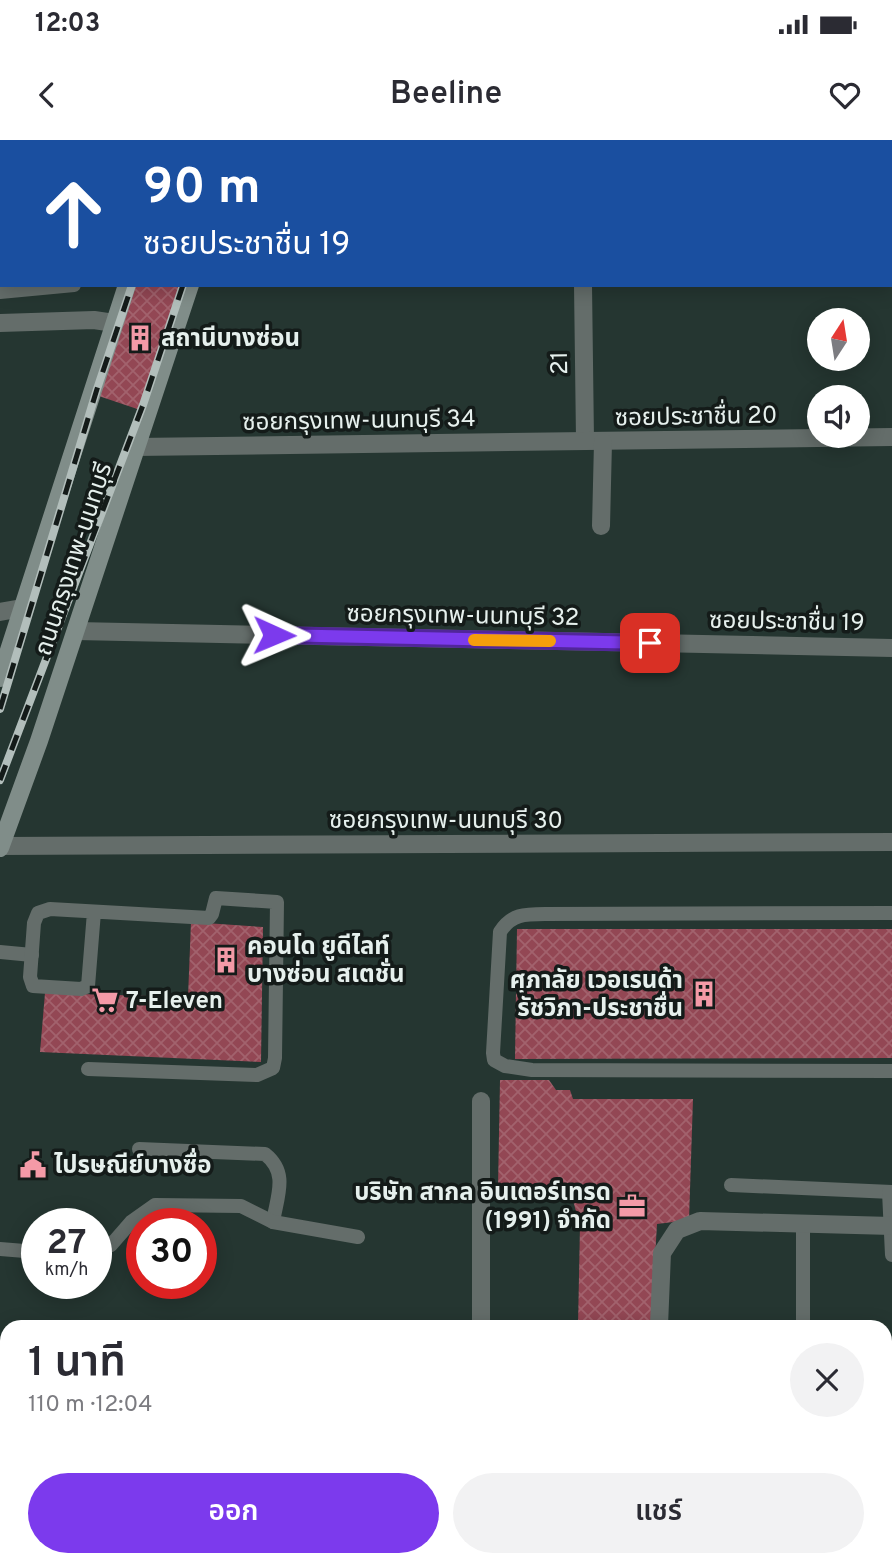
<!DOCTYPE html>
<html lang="th">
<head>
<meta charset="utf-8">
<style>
	body { margin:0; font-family:Overpass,"Noto Sans Thai",sans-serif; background:#f2f2f3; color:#2b2b33; height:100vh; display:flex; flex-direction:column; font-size:26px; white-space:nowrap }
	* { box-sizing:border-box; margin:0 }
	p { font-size:23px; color:#7c7c81 }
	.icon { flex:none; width:38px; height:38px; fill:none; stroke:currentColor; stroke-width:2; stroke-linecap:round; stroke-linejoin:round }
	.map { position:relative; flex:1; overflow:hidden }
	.drawer { position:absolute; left:0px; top:1180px; width:892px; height:247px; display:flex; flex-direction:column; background:#fff; border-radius:21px 21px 0 0; box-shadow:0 4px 18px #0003 }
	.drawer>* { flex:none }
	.top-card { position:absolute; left:0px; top:0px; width:892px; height:147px; box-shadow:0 4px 18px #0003; background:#1a4fa0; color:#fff; overflow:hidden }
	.needle { width:46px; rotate:12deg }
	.tools { position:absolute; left:807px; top:168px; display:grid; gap:14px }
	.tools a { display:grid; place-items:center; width:63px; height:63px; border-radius:50%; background:#fff; box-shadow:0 4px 18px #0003; font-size:35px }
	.speed { position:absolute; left:21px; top:1068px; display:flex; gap:14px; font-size:35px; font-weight:700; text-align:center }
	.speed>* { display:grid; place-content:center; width:91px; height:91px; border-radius:50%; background:#fff; box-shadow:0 4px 18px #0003; line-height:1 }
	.speed small { font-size:18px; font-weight:400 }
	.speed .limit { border:10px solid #d22; background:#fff; color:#111 }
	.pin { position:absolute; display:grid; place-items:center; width:60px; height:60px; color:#fff; margin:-30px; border-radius:14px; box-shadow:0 4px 10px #0006 }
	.me { position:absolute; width:77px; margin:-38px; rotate:91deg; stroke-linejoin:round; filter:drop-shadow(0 0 5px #0008) }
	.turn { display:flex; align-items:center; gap:24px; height:147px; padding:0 28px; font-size:32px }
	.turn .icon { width:91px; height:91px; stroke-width:2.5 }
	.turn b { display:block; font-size:49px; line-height:60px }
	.round { display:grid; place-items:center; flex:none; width:74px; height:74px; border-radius:37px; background:#f2f2f3 }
	.head { display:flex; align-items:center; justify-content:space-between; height:119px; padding:0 28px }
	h1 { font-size:42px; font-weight:600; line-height:52px }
	.cta { display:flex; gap:14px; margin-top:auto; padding:14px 28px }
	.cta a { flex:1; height:80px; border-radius:42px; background:#7c3aed; color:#fff; font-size:28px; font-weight:600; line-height:80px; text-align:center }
	.cta a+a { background:#f2f2f3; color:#2b2b33 }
	.status { display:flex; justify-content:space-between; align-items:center; height:49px; padding:0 35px; background:#fff; direction:ltr }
	.status svg { height:19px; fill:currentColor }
	header { display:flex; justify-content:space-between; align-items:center; height:91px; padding:0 28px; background:#fff; font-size:32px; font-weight:600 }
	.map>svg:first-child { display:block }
</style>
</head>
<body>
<div class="status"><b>12:03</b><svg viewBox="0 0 49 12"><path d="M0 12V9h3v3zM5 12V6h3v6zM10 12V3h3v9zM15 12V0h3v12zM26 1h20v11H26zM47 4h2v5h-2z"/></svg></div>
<header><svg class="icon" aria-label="back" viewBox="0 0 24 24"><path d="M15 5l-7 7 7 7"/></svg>Beeline<svg class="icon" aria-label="heart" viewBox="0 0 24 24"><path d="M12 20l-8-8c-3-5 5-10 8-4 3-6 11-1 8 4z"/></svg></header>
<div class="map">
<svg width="892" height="1425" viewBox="0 0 892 1425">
	<defs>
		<pattern id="forest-crowns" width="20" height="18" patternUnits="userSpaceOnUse" patternTransform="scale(1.75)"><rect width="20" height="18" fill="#23574a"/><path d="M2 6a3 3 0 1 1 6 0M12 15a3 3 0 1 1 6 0" fill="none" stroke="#436f64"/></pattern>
		<pattern id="building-cross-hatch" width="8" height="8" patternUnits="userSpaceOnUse" patternTransform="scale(1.75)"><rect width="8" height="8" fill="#934754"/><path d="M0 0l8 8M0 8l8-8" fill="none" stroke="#a2626d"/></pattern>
	</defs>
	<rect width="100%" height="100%" fill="#253631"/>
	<!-- forest -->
	<path fill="url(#forest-crowns)" d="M680,1419h98l2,6h-99z"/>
	<!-- building -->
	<g fill="url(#building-cross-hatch)">
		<path d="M120,145h75l-43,129 -68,-23z"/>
		<path d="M191,782l72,5 -2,135 -221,-10 5,-59 143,4z"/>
		<path d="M517,789h375v129l-377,1z"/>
		<path d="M500,940h49l7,10h14l3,9h120l-4,121 -32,4 -6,102h-73l2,-100 -9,-33 -73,-6z"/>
		<path d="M886,1401l6,7v17h-87v-6h81z"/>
	</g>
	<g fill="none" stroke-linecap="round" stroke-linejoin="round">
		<!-- lane -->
		<g stroke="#646d6a" stroke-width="14">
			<path d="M0,52l2,-2"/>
			<path d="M0,71l2,11"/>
			<path d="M0,152l74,-7"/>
			<path d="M892,773l-347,1c-20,0 -34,0 -45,18l-7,121 1,7 11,6 27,4 360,1"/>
			<path d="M0,812l32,3"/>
			<path d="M88,929l169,6 16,-7 2,-10 2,-156 -61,-4 -4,16 -3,4 -159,-9 -12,4 -4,10 -4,54 3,9 48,3 7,-3 6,-74"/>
			<path d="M139,1009l126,5c24,19 12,42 8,68"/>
			<path d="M731,1045l161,7"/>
			<path d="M889,1052l3,63"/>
			<path d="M803,1084v102"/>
			<path d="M0,1109l37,3"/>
			<path d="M96,1110l15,-5 20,-23 24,-17 86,1 32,16 85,15"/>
			<path d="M886,1285l6,-1"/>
		</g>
		<!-- street -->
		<g stroke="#646d6a" stroke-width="18">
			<path d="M599,0l20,2"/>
			<path d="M637,0v2"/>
			<path d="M891,11h1"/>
			<path d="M583,145l2,155"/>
			<path d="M0,183l94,-3 20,3"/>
			<path d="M135,307l757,-10"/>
			<path d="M601,386l2,-84"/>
			<path d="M0,472l22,-4"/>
			<path d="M76,491l816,17"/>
			<path d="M1,706l891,-4"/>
			<path d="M481,1186v-225"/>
			<path d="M659,1186l3,-73 15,-23 23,-9 192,5"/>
			<path d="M0,1213h7"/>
			<path d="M0,1401l7,1"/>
			<path d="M674,1419l1,6"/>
			<path d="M302,1425v-6"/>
		</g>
		<!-- secondary -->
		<g stroke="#808d89" stroke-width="18">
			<path d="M176,2v-2"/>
			<path d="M239,2v-2"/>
			<path d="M0,538l127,-393"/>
			<path d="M0,708l39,-107 151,-456"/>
		</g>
		<!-- rail casing -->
		<g stroke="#b2bebb" stroke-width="8">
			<g id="rail">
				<path d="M180,2l1,-2"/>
				<path d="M231,2v-2"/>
				<path d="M0,569l97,-320 35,-104"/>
				<path d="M0,640l143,-375 40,-120"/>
			</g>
		</g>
		<!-- rail -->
		<use href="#rail" stroke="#141b19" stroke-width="5" stroke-dasharray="16" stroke-linecap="butt"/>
	</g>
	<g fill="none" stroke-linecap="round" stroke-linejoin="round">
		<!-- route casing -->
		<g stroke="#51269a" stroke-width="18">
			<path id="route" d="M274,495l376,8"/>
		</g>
		<!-- route -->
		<use href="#route" stroke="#7c3aed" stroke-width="12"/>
		<!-- slow -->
		<path stroke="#f59e0b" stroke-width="12" d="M474,500l76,1"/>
	</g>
	<!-- icons -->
	<defs>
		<g id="building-bare" transform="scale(2.1)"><path d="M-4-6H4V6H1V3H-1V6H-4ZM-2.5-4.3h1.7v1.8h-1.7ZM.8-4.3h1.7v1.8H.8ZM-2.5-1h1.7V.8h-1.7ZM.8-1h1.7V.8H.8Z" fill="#f49aa7" stroke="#141b19" stroke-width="2.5" paint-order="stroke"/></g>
		<g id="supermarket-bare" transform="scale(2.1)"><path d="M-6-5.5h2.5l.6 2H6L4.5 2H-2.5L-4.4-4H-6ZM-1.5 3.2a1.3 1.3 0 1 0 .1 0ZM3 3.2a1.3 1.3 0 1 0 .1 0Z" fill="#f49aa7" stroke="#141b19" stroke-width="2.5" paint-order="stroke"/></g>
		<g id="civic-bare" transform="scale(2.1)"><path d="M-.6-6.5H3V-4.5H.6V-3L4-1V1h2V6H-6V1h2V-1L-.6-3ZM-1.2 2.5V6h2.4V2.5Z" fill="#f49aa7" stroke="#141b19" stroke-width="2.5" paint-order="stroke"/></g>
		<g id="office-bare" transform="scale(2.1)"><path d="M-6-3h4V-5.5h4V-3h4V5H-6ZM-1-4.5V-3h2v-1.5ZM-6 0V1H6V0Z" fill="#f49aa7" stroke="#141b19" stroke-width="2.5" paint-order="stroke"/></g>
	</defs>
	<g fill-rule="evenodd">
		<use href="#building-bare" x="140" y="198"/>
		<use href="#building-bare" x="226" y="820"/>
		<use href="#building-bare" x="704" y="854"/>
		<use href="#supermarket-bare" x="105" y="860"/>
		<use href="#civic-bare" x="33" y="1025"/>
		<use href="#office-bare" x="632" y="1066"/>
	</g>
	<g text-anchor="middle" stroke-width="7" stroke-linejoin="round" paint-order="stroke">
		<!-- poi labels -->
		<g font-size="24" font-weight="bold" fill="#e6f0ed" stroke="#141b19" text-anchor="start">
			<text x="161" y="206">สถานีบางซ่อน</text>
			<text x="247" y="814">คอนโด ยูดีไลท์<tspan x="247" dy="28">บางซ่อน สเตชั่น</tspan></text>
			<text x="683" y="848" text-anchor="end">ศุภาลัย เวอเรนด้า<tspan x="683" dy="28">รัชวิภา-ประชาชื่น</tspan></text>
			<text x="126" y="868">7-Eleven</text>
			<text x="54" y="1033">ไปรษณีย์บางซื่อ</text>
			<text x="611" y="1060" text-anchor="end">บริษัท สากล อินเตอร์เทรด<tspan x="611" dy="28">(1991) จำกัด</tspan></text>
		</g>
		<!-- street labels -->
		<g font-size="24" fill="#e6f0ed" stroke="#141b19">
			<text transform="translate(559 223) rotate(-91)" y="8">21</text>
			<text transform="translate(696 276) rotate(-1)" y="8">ซอยประชาชื่น 20</text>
			<text transform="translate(359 280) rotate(-1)" y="8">ซอยกรุงเทพ-นนทบุรี 34</text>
			<text transform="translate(73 419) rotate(-72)" y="8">ถนนกรุงเทพ-นนทบุรี</text>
			<text transform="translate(463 475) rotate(1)" y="8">ซอยกรุงเทพ-นนทบุรี 32</text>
			<text transform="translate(787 481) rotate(1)" y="8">ซอยประชาชื่น 19</text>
			<text x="446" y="688">ซอยกรุงเทพ-นนทบุรี 30</text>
		</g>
	</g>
</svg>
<div class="tools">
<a><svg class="needle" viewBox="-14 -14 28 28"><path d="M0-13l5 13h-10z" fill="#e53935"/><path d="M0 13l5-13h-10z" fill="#7c7c81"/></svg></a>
<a><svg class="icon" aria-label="sound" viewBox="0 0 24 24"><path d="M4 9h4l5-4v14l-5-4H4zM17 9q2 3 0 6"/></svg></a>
</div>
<div class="speed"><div>27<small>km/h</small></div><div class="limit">30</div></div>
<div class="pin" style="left:650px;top:503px;background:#d93025"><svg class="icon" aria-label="arrive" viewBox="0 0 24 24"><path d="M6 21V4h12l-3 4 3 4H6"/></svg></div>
<svg class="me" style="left:274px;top:495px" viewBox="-20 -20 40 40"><path d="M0-17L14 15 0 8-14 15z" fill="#7c3aed" stroke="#fff" stroke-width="4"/></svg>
<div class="top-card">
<div class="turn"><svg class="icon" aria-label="ahead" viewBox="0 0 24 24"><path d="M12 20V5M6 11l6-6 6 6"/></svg><div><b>90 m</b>ซอยประชาชื่น 19</div></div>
</div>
<section class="drawer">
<div class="head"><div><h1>1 นาที</h1><p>110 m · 12:04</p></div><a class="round"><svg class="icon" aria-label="close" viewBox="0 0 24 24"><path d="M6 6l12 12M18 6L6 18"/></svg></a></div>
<div class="cta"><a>ออก</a><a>แชร์</a></div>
</section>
</div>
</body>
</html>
